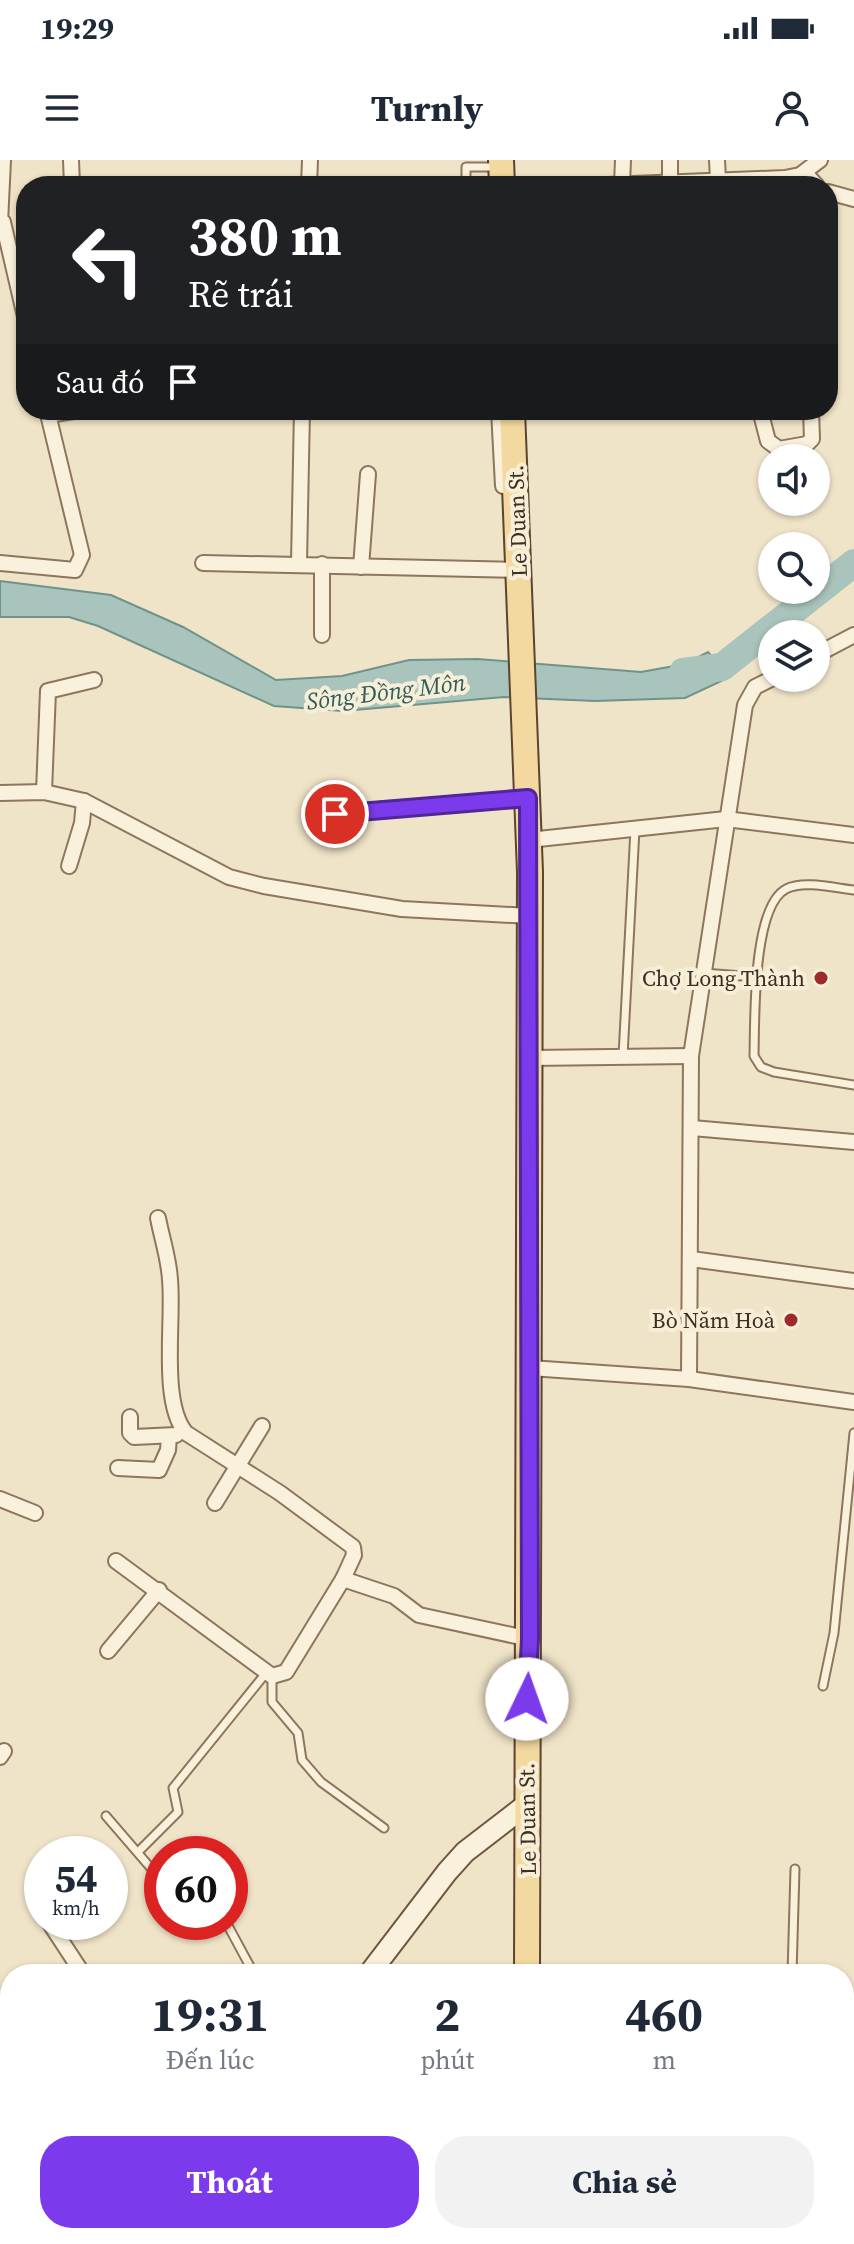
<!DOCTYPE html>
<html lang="vi">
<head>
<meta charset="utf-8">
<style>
	body { margin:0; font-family:"Source Serif 4",serif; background:#f2f2f3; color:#1f2937; height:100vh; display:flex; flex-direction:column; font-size:30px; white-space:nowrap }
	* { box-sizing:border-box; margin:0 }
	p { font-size:26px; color:#747a83 }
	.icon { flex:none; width:44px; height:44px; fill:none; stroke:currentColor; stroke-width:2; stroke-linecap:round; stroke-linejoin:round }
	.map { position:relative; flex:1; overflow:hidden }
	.details { position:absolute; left:0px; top:1804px; width:854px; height:280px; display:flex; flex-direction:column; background:#fff; border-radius:32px 32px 0 0; box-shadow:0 2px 6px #0004 }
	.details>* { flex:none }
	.top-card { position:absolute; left:16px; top:16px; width:822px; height:244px; border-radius:32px; box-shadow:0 2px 6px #0004; background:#202124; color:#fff; overflow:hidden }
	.fabs { position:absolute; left:758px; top:284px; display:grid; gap:16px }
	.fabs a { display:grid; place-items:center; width:72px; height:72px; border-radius:50%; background:#fff; box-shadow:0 2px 6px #0004; font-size:40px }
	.speed { position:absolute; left:24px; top:1676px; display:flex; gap:16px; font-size:40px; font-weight:700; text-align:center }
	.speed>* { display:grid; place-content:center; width:104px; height:104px; border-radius:50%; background:#fff; box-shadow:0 2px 6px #0004; line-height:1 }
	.speed small { font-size:20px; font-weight:400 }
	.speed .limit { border:12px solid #d22; background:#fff; color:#111 }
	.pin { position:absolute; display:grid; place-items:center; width:68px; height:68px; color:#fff; margin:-34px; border:4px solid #fff; border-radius:50%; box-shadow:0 2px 8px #0007 }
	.me { position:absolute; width:88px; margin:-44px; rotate:3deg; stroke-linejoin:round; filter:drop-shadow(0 0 6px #0008) }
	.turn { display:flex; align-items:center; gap:28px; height:168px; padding:0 40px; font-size:36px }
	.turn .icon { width:104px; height:104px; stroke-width:2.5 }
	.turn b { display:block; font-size:56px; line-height:68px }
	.then { display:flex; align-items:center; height:76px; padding:0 40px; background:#0003; gap:16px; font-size:30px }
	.eta { display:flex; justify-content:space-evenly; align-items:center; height:136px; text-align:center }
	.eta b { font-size:48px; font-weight:700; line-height:56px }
	.button { display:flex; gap:16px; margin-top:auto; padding:16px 40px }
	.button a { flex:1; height:92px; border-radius:32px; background:#7c3aed; color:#fff; font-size:32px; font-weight:700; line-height:92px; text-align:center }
	.button a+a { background:#f2f2f3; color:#1f2937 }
	.status { display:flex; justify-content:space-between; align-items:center; height:56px; padding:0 40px; background:#fff; direction:ltr }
	.status svg { height:22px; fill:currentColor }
	header { display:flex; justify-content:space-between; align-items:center; height:104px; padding:0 40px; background:#fff; font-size:36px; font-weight:700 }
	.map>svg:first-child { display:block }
</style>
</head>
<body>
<div class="status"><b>19:29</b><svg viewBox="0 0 49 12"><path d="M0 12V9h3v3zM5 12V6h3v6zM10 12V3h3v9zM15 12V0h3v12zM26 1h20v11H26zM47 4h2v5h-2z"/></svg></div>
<header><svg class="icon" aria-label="menu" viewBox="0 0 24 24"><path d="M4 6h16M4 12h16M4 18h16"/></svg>Turnly<svg class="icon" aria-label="person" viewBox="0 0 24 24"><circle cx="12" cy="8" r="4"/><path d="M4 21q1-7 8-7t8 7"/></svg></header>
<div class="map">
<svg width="854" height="2084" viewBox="0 0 854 2084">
	<rect width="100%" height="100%" fill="#f0e4c8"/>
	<!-- water -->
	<path fill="#a9c4bc" stroke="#6f938a" stroke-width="2" d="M0,421l111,14 72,32 93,53 66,-4 67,-16 68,-1 164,13 44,-8 23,-12 22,25 -45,21 -90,3 -91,-4 -161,14 -69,-5 -176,-80 -29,-9h-69z"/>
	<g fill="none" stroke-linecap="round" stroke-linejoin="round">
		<!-- river -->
		<path stroke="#a9c4bc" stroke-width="28" d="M683,512l39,-5 132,-104"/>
		<!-- lane casing -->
		<g stroke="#8d765c" stroke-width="11">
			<g id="lane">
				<path d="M466,26v-19h29"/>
				<path d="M854,730c-19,-2 -51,-10 -68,-1 -34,18 -31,132 -32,167l7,11 13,5 80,13"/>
				<path d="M703,813l53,4"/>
				<path d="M623,896l12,-227"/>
				<path d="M272,1516v26l26,31 4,27 19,22 63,46"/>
				<path d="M823,1526l11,-53 20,-200"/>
				<path d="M106,1656l56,65"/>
				<path d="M138,1692l40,-40 -5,-24 93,-115"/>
				<path d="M226,1762l28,52"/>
				<path d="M792,1814l3,-105"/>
				<path d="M844,1867l10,7"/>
			</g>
		</g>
		<!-- street casing -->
		<g stroke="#8d765c" stroke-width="18">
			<g id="street">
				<path d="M71,0l1,26"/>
				<path d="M717,0l1,20"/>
				<path d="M805,13l12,13"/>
				<path d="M670,22v-22"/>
				<path d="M622,24l1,-24"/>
				<path d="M309,26l1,-26"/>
				<path d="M583,26l202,-8 15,-3 20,-15"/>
				<path d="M828,32l26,7"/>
				<path d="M3,62l23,99"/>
				<path d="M0,63l3,-63"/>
				<path d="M499,250l4,76"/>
				<path d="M760,250l8,31 11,8 28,-5 5,-5 -1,-29"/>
				<path d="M48,255l32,-5"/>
				<path d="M0,403l75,7 7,-15 -35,-145"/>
				<path d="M203,403l317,7"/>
				<path d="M299,403l3,-153"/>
				<path d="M361,407l7,-93"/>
				<path d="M322,475v-71"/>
				<path d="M816,495l38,-20"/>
				<path d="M44,632l4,-101 46,-11"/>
				<path d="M0,633l44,-1 40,9 145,76 35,9 138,23 128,7"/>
				<path d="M314,655l214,-17"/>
				<path d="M529,680l197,-21 128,16"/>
				<path d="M69,706l13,-43 2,-22"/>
				<path d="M530,898l161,-2"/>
				<path d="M692,968l162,14"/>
				<path d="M158,1058c4,21 11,41 12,62 4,40 -10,123 16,153l94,60 73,54 1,8 -11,24 51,17 25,19 111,24"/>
				<path d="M691,1099l163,22"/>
				<path d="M530,1208l159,11 165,23"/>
				<path d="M689,1219l2,-323 54,-351 10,-18 18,-9"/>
				<path d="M130,1257v16l4,4 42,-2"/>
				<path d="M118,1308l41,2 9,-20 1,-14"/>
				<path d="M0,1339l35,14"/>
				<path d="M215,1343l47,-77"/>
				<path d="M116,1401l156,115 14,-4 57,-93"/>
				<path d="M108,1491l51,-61"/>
				<path d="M0,1597l4,-6"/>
				<path d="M49,1762l34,52"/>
				<path d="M0,1968l10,29"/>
				<path d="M27,2074l4,10"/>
				<path d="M202,2074l10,10"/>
			</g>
		</g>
		<!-- secondary casing -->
		<g stroke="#6f573f" stroke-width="24">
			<g id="secondary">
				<path d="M369,1814l78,-102 18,-20 61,-47"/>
				<path d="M159,2084l8,-10"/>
			</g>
		</g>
		<!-- primary casing -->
		<g stroke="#5b4430" stroke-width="28">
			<g id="primary">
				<path d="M501,0l1,26"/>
				<path d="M512,250l18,462 -3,1102"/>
				<path d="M844,1943l10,-17"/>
				<path d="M522,2084v-10"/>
				<path d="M760,2084l6,-10"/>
			</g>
		</g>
		<!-- highway casing -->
		<g stroke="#5b4430" stroke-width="30">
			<g id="highway">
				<path d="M844,1985l10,-17"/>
				<path d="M844,2071l10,-17"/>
				<path d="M785,2084l6,-10"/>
			</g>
		</g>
		<!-- lane -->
		<use href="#lane" stroke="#faf1dc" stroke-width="7"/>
		<!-- street -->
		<use href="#street" stroke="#faf1dc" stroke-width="14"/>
		<!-- secondary -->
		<use href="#secondary" stroke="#faf1dc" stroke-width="20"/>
		<!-- primary -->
		<use href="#primary" stroke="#f3d9a0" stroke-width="24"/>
		<!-- highway -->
		<use href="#highway" stroke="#e0a458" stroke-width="26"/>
	</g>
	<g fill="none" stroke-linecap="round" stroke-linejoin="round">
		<!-- route casing -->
		<g stroke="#51269a" stroke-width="20">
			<path id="route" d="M335,654l193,-16 2,841 -3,60"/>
		</g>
		<!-- route -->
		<use href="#route" stroke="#7c3aed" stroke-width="14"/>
	</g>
	<!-- markers -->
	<g fill="#9e2a2b" stroke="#f7eed8" stroke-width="3">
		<circle cx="821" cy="818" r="8"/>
		<circle cx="791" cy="1160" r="8"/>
	</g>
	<g text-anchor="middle" stroke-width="8" stroke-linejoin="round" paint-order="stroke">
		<!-- street labels -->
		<g font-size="22" fill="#3d2e20" stroke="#f7eed8">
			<text transform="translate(517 361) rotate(-92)" y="8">Le Duan St.</text>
			<text transform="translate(527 1659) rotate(-91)" y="8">Le Duan St.</text>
		</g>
		<!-- poi labels -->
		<g font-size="22" fill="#3d2e20" stroke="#f7eed8" text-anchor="end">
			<text x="805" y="826">Chợ Long Thành</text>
			<text x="775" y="1168">Bò Năm Hoà</text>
		</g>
		<!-- water labels -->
		<g font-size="24" font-style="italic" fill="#2f5d5a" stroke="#f7eed8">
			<text transform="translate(386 532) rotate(-7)" y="8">Sông Đồng Môn</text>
		</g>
	</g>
</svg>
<div class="fabs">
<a><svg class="icon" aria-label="sound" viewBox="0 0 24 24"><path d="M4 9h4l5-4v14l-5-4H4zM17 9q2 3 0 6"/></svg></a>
<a><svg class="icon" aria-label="search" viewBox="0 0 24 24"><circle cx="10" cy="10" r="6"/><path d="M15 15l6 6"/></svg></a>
<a><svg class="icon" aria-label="layers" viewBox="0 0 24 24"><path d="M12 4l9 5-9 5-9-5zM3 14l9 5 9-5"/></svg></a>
</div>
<div class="speed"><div>54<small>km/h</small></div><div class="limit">60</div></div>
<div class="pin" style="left:335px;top:654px;background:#d93025"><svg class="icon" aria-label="arrive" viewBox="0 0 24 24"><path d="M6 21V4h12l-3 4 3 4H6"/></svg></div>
<svg class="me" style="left:527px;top:1539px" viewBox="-20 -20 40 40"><circle r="19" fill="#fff"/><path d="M0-13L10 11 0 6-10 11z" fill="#7c3aed"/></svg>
<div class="top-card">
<div class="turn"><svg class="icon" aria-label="left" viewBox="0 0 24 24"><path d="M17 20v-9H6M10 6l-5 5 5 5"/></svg><div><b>380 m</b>Rẽ trái</div></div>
<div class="then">Sau đó<svg class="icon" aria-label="arrive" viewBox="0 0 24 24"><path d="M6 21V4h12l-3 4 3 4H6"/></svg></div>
</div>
<section class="details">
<div class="eta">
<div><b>19:31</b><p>Đến lúc</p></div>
<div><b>2</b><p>phút</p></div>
<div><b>460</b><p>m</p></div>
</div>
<div class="button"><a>Thoát</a><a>Chia sẻ</a></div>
</section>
</div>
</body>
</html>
